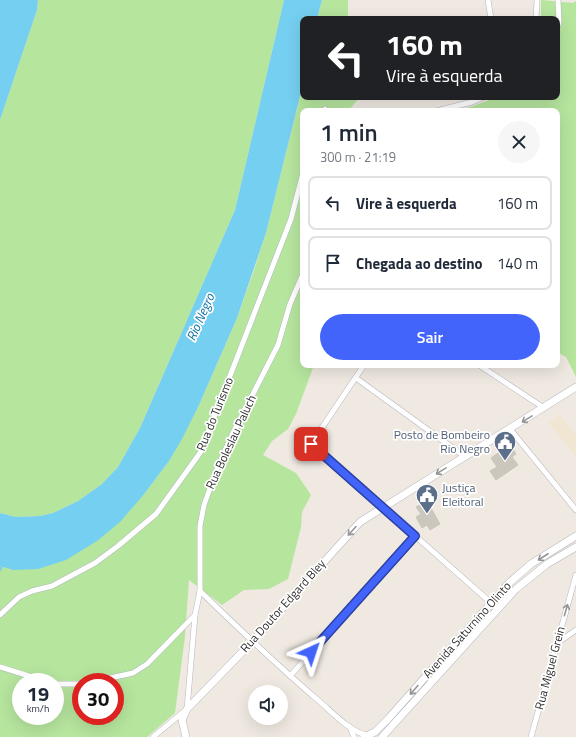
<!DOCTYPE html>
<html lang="pt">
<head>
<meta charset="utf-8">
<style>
	body { margin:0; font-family:"Titillium Web",sans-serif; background:#f6f6f7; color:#1f2937; height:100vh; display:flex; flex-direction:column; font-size:15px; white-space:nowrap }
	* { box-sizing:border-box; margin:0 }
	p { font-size:13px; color:#747a83 }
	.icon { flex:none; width:22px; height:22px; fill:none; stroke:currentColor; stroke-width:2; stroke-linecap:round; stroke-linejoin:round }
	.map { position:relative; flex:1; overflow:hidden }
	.side { position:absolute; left:300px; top:108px; width:260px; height:260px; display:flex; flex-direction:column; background:#fff; border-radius:8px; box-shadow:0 4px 16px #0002 }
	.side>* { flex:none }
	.guide { position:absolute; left:300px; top:16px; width:260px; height:84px; border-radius:8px; box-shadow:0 4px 16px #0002; background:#202124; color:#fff; overflow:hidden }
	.buttons { position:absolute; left:248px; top:685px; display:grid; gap:8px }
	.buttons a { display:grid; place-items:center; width:40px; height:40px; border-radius:50%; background:#fff; box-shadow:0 4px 16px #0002; font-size:20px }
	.speed { position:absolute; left:12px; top:673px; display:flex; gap:8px; font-size:20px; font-weight:700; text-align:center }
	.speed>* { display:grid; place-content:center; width:52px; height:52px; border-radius:50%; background:#fff; box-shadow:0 4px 16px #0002; line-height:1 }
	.speed small { font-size:10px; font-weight:400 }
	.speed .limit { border:6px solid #d22; background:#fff; color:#111 }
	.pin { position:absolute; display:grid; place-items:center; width:34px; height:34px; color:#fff; margin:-17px; border-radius:8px; box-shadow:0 2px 6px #0006 }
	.me { position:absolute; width:44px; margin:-22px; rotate:42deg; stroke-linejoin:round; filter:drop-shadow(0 0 3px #0008) }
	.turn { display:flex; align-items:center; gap:14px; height:84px; padding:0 20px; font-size:18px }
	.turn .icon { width:52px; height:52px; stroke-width:2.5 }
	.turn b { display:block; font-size:28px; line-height:34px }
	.round { display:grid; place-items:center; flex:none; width:42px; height:42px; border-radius:21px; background:#f6f6f7 }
	.summary { display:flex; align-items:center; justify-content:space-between; height:68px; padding:0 20px }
	h1 { font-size:24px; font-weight:600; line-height:30px }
	.cta { display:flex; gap:8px; margin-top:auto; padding:8px 20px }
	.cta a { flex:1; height:46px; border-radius:24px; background:#4264fb; color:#fff; font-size:16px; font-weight:600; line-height:46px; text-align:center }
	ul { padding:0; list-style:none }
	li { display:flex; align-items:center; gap:12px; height:54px; margin:0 8px 6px; padding:0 12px; border:2px solid #e0e1e3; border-radius:8px }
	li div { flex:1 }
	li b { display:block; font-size:15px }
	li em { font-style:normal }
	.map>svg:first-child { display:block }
</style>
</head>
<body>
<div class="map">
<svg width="576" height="737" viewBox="0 0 576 737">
	<rect width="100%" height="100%" fill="#efe9e1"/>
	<!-- education -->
	<path fill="#f0e6d1" d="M559,415l17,20v21l-27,-33z"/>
	<!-- green -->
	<g fill="#b6e59e" fill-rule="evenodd">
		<path d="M38,0h246l-49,210 -95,218 -22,39 -16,17 -24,17 -25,12 -13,3 -24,1 -16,-4v-393l37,-110z"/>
		<path d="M322,0h26v19h-31z"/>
		<path d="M541,0l32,3 3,-2v376l-10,-20 -9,-5v-241h-98l39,-14h59v-78h-16z"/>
		<path d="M303,84v13h57l-12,14h-45v254h11l-18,49 -8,15 -16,12 -9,14 33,18 15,22 -9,17 -1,15 -13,52 -19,10 -25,1 -22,15 -33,-25 -4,56 -10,77 -28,24h-147v-171l13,4 132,-77 24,-32 30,-56 38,-87 16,-45 13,-40zM21,682h34v34h-34zM81,682h34v34h-34z"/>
	</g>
	<!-- water -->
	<g fill="#75cff0">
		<path d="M0,0h38l-1,10 -37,110z"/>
		<path d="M284,0h38l-5,19h-14v65l-37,149 -29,85 -38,87 -17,34 -13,22 -24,32 -25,29 -23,19 -31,19 -28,9 -25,1 -13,-4v-53l16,4 24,-1 13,-3 25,-12 24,-17 16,-17 22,-39 95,-218z"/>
	</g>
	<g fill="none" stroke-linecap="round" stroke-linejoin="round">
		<!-- stream -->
		<path stroke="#75cff0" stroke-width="2" d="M0,570l3,-6"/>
	</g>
	<!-- building -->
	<g fill="#cbc7bf" stroke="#cbc5ba">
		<path d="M510,445l6,9 -4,3 6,8 -22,15 -6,-9 7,-4 -6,-9z"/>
		<path d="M427,501l13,23 -10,6 -3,-5 -5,3 -6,-11 5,-3 -5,-7z"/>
	</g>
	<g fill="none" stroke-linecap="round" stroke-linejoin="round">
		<!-- street casing -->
		<g stroke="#b4b7c1" stroke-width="6">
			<g id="street">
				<path d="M488,0l3,19"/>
				<path d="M536,19l1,-19"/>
				<path d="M557,28l2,-6 -1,-22"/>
				<path d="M325,111v-2"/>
				<path d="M436,111l36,-9 12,-5"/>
				<path d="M364,365l-53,79 186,164"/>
				<path d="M479,365l65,43"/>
				<path d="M356,378l108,78"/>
				<path d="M510,429l66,81"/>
				<path d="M200,591c39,38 78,75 119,110 14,12 29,29 47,34"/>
				<path d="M0,615l19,-18 13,-6 20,-5 43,-23 23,-17 38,-32 44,-61 91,-234 12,-46"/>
				<path d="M556,644l20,-14"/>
				<path d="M0,667l48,15"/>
				<path d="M290,676l125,-140"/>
				<path d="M92,682l41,-9 14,-9 48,-49"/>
				<path d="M55,684h26"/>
				<path d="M350,727l4,10"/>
				<path d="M153,737l34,-28 8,-94 5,-24v-65l4,-21 13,-36 15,-34 46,-90 12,-41 13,-30"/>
				<path d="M531,737l45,-162"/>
			</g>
		</g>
		<!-- secondary casing -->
		<g stroke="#b4b7c1" stroke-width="8">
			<g id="secondary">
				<path d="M186,737l-4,-17 5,-11 65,-67 108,-120 216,-135"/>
				<path d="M364,737l11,-5 13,-13 121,-136 22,-19 45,-28"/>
				<path d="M382,737l134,-148 31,-25 29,-17"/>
			</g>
		</g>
		<!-- street -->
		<use href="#street" stroke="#fff" stroke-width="5"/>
		<!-- secondary -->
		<use href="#secondary" stroke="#fff" stroke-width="7"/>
	</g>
	<!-- one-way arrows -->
	<defs><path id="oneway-shaft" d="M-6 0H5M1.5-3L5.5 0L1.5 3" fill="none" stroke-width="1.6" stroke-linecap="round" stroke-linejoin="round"/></defs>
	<g stroke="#969696">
		<use href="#oneway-shaft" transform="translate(527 419) rotate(148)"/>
		<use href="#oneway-shaft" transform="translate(441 471) rotate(148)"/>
		<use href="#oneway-shaft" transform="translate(352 531) rotate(132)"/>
		<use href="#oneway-shaft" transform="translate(543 557) rotate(147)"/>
		<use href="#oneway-shaft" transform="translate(566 610) rotate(-74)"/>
		<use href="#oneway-shaft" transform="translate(414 690) rotate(131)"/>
	</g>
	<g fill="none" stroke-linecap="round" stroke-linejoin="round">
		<!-- route casing -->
		<g stroke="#2b41a3" stroke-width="10">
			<path id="route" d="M311,444l104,92 -104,116"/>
		</g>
		<!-- route -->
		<use href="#route" stroke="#4264fb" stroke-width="7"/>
	</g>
	<!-- icons -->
	<defs>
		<g id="civic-pin" transform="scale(1.15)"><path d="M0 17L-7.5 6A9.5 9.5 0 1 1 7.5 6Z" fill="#5c6f8a" stroke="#fff"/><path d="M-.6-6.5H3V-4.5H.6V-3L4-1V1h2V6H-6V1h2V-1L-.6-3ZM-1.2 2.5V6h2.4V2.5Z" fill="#fff"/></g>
	</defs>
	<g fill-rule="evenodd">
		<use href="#civic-pin" x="505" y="442"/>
		<use href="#civic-pin" x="427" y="495"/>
	</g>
	<g text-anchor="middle" stroke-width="3.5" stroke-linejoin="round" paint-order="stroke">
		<!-- street labels -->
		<g font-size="12" fill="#2e2e2e" stroke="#fff">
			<text transform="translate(215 414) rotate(-68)" y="4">Rua do Turismo</text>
			<text transform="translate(231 442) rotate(-65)" y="4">Rua Boleslau Paluch</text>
			<text transform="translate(283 606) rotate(-48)" y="4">Rua Doutor Edgard Bley</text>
			<text transform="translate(467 630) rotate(-48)" y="4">Avenida Saturnino Olinto</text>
			<text transform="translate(550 668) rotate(-75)" y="4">Rua Miguel Grein</text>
		</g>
		<!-- service labels -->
		<g font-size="12" fill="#4e5e75" stroke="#fff" text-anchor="end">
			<text x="490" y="439">Posto de Bombeiro<tspan x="490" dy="14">Rio Negro</tspan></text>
			<text x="442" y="492" text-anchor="start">Justiça<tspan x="442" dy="14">Eleitoral</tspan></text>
		</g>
		<!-- water labels -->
		<g font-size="13" font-style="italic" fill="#0d6fa3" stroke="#fff">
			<text transform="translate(200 317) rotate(-66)" y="5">Rio Negro</text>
		</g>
	</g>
</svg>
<div class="buttons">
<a><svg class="icon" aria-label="sound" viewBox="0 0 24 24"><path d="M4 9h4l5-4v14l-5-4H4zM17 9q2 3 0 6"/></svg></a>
</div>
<div class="speed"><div>19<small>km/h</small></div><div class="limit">30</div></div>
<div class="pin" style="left:311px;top:444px;background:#d93025"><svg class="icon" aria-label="arrive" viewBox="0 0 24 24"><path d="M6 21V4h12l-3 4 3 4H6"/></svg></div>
<svg class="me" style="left:311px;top:652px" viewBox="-20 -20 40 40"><path d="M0-17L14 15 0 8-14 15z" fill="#4264fb" stroke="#fff" stroke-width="4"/></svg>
<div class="guide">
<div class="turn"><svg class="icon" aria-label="left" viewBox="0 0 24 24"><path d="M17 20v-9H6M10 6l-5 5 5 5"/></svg><div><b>160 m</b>Vire à esquerda</div></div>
</div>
<section class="side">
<div class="summary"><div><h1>1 min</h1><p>300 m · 21:19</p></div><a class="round"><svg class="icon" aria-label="close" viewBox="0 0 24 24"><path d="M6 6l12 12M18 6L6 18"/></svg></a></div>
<ul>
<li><svg class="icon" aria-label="left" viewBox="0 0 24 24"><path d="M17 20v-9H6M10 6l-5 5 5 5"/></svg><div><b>Vire à esquerda</b></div><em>160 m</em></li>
<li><svg class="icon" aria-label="arrive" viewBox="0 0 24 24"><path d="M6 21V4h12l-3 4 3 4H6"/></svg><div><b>Chegada ao destino</b></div><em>140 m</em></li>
</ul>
<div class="cta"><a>Sair</a></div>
</section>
</div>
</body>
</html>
